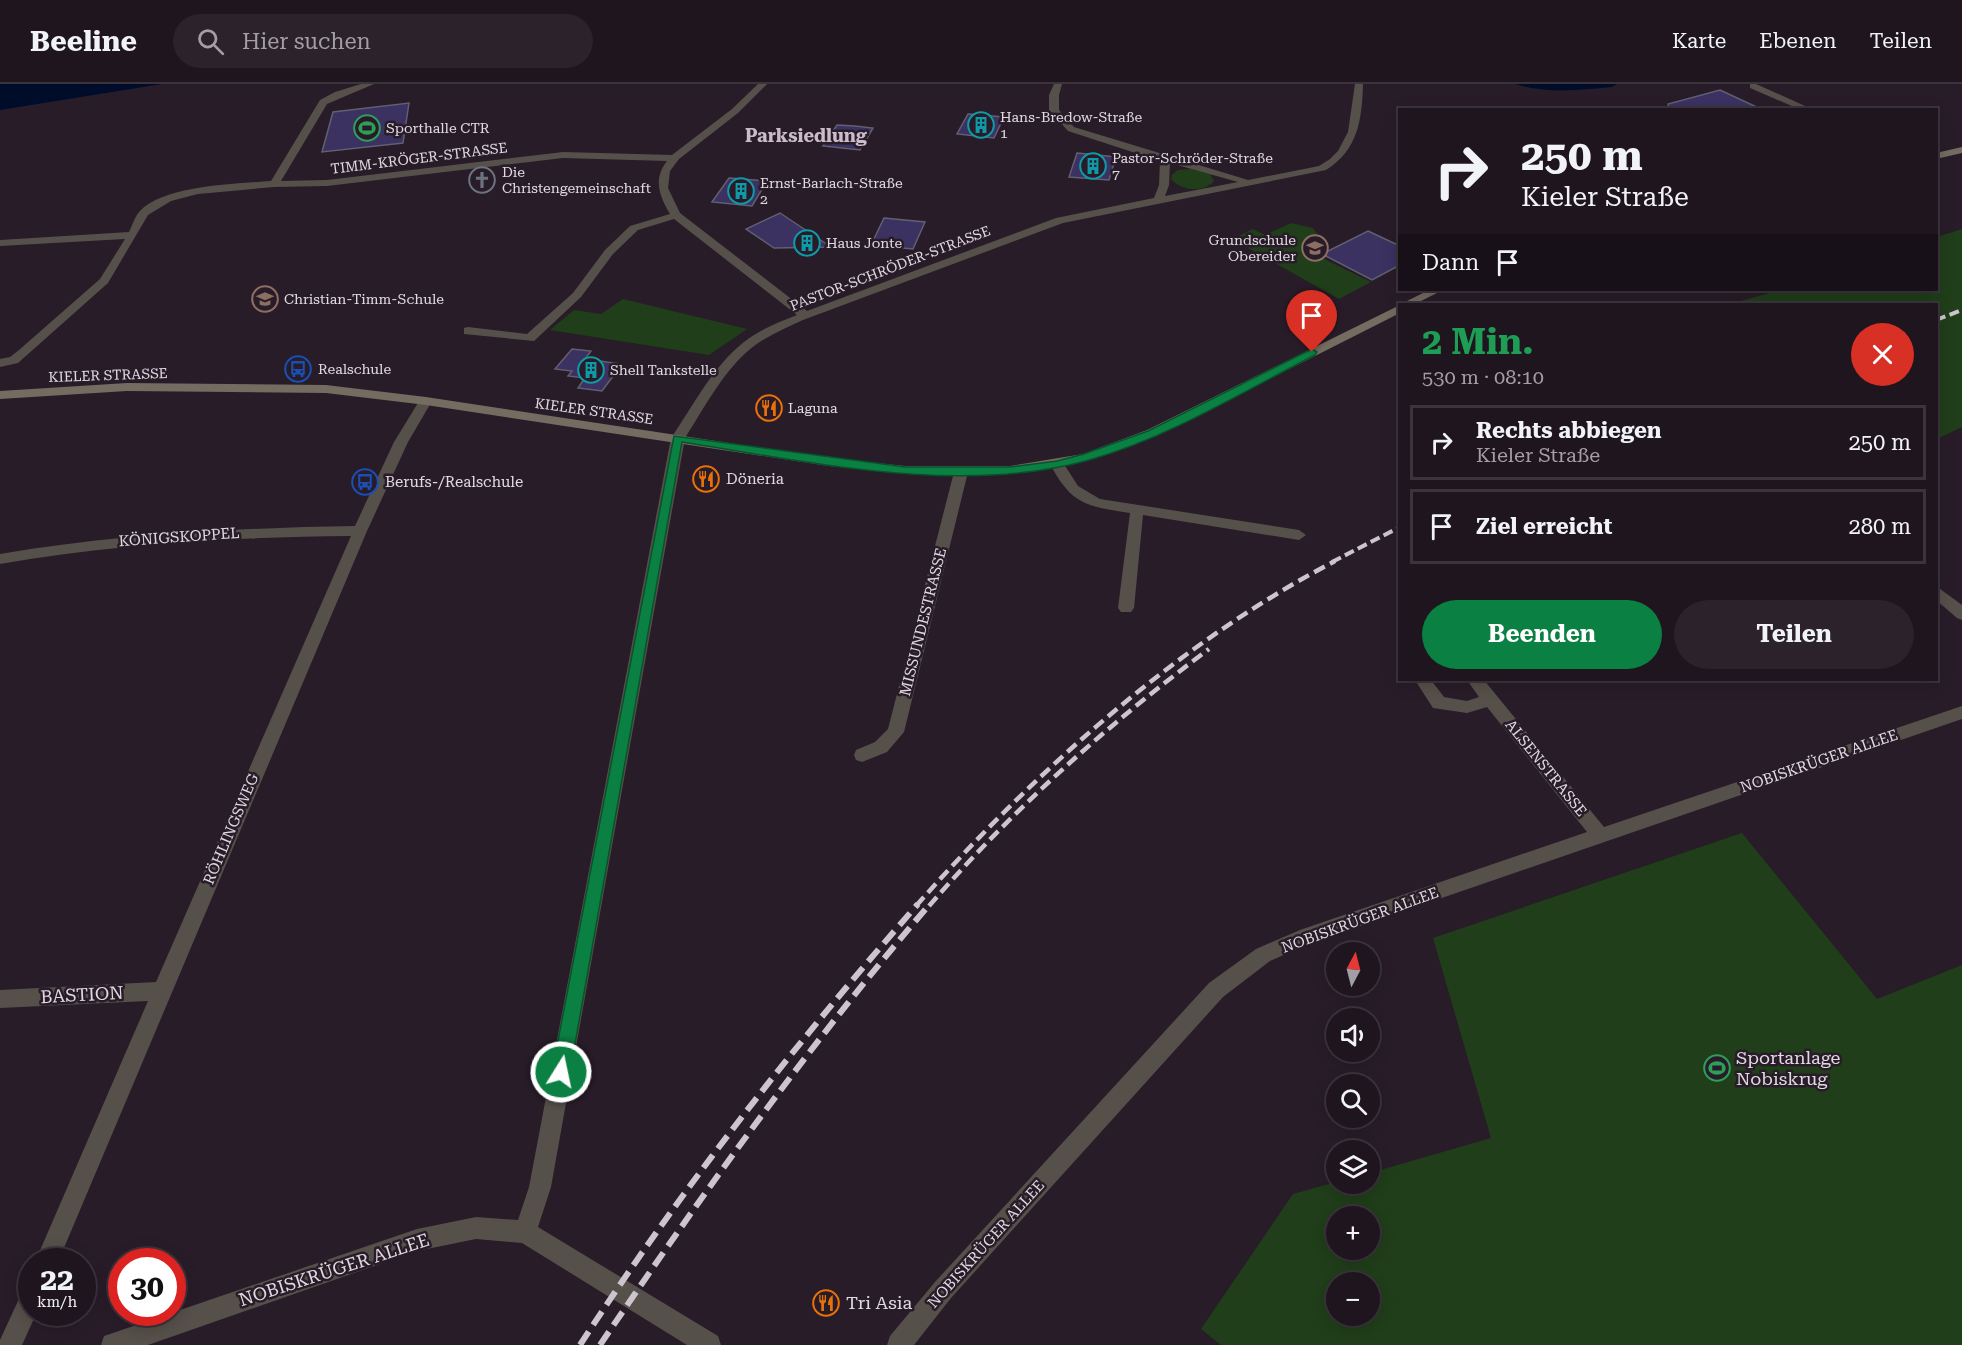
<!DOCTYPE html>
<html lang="de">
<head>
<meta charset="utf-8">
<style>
	body { margin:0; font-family:"Roboto Serif",serif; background:#2b222b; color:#f1f3f6; height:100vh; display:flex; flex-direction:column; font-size:22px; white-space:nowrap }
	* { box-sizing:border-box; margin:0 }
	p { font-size:20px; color:#a19fa4 }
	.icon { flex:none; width:33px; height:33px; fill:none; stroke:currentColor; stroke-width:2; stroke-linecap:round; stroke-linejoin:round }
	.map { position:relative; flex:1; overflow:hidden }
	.side { position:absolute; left:1398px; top:219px; width:540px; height:378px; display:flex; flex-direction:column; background:#1e151e; border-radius:0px; box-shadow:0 3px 15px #0003,0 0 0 2px #3c343c }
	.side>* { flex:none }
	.hud { position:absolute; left:1398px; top:24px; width:540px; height:183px; border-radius:0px; box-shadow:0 3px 15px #0003,0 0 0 2px #3c343c; background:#1e151e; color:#f1f3f6; overflow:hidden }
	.needle { width:39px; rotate:7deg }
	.controls { position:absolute; left:1326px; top:858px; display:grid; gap:12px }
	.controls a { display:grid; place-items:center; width:54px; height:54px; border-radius:50%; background:#1e151e; box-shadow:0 3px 15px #0003,0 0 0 2px #3c343c; font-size:30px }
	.speed { position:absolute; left:18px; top:1164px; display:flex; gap:12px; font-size:30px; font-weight:700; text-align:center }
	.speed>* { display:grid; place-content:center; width:78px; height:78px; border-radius:50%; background:#1e151e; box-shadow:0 3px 15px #0003,0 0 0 2px #3c343c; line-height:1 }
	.speed small { font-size:15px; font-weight:400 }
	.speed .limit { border:9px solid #d22; background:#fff; color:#111 }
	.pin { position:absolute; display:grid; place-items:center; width:51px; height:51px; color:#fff; margin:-62px -26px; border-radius:50% 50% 50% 0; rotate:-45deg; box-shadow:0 0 6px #0007 }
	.pin .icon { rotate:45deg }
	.me { position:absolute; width:66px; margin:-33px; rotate:10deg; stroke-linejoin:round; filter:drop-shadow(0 0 4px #0008) }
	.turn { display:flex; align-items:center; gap:21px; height:126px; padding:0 24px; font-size:27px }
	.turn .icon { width:78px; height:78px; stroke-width:2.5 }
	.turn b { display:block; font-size:42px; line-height:51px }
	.then { display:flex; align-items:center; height:57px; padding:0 24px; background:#0003; gap:12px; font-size:22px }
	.round { display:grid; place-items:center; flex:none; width:63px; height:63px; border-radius:32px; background:#2b222b }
	.overview { display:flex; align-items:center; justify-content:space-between; height:102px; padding:0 24px }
	h1 { font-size:36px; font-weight:700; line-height:45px; color:#1e9e55 }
	.button { display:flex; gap:12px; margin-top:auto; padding:12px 24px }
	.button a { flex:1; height:69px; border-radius:36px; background:#0b8043; color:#fff; font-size:24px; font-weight:700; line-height:69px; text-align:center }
	.button a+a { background:#2b222b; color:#f1f3f6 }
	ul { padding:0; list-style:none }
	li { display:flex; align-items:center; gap:18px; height:75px; margin:0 12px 9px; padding:0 12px; border:3px solid #3c343c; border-radius:0px }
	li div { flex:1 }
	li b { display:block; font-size:22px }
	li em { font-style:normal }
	header { display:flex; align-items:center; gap:36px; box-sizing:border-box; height:84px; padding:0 30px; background:#1e151e; border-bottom:2px solid #3c343c }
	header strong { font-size:28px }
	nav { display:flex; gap:33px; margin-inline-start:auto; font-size:21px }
	.search { width:420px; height:54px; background:#2b222b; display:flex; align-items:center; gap:15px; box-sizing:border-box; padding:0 21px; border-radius:33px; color:#a19fa4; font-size:22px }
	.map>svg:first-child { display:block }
</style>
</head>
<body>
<header>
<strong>Beeline</strong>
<div class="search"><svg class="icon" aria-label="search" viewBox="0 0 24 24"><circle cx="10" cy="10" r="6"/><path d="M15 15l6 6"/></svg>Hier suchen</div>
<nav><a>Karte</a><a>Ebenen</a><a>Teilen</a></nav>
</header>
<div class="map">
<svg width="1962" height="1261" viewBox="0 0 1962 1261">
	<rect width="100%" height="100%" fill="#281c28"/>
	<!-- green -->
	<g fill="#203e1a" fill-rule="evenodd">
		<path d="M1191,85l19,5 4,7c-10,12 -33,10 -43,-2l1,-4 6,-5z"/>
		<path d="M1291,139l22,5 4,6 -13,9 2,7 65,32 -32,17 -107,-60 21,-10 12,6z"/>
		<path d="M1962,145v198l-25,12 -1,-135h-206l50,-14h156l1,-53z"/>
		<path d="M623,215l124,30 -38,26 -159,-25 24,-20 27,4z"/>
		<path d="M1742,749l135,166 85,-34v380h-741l-20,-16 92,-135 43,-12 34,2v-11l121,-35 -58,-200zM1336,1132h34v34h-34zM1336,1198h34v34h-34z"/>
	</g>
	<!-- water -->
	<g fill="#000d2a">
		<path d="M0,0h162l-162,26z"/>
		<path d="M1515,0h102l-5,3c-32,3 -66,7 -97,-3z"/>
	</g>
	<!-- building -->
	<g fill="#3b3262" stroke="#615f71" stroke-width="1.5">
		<path d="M1720,6l43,20h-94l-1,-6z"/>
		<path d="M409,19l-6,40 -81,9 11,-40z"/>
		<path d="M968,30l36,3 -10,21 -37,-4z"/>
		<path d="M837,41l18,1 18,2 -13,22 -37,-4z"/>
		<path d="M1077,69l39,4 -7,23 -40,-3z"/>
		<path d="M729,94l38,3 -15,25 -40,-4z"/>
		<path d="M780,129l51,34 -57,1 -28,-19z"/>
		<path d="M884,134l41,4 -12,27 -42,-4z"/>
		<path d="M1368,147l32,15v19l-28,15 -50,-26z"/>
		<path d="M572,265l19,2 -6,8 37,5 -20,27 -24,-3 7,-10 -17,-2 4,-5 -17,-2z"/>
	</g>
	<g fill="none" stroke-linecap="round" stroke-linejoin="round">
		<!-- minor -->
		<g fill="#56504a" fill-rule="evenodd">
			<path d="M361,0h13l-47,20 -46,77 46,-1 236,-28 109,3 60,-46 26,-25h9l-29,29 -59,46 -9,12 -2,17 12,25 127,98 249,-93 98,-20 5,-13 1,-24 -92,-30 -19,-21v-15l5,-11h8l-3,11v15l15,17 174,53 71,-14 11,-7 8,-8 10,-19 7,-48h8c-1,36 -5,66 -37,86l-263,53 -260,97c-17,8 -34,15 -49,26 -30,23 -49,61 -69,92l-134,749 -13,40 180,109 3,9h-34l-165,-102 -46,-4 -59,12 -269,94h-47l3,-9 9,-3 304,-104 59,-12 42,3 11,-33 142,-749c22,-32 42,-72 73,-96 15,-12 35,-20 53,-27l-123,-96 -36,11 -25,24 -32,43 -47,44 -70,-7v-6l4,-1 59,7 46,-41 32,-43 25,-24 40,-12c-11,-19 -17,-35 -3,-53l-104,-3 -236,28 -53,1 -76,7 -27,7 -23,14 -40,68 -90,80 -18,4v-8l10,-2 9,-7 81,-71 25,-40 -125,7v-6l129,-8c3,-6 6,-16 11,-21 25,-26 96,-27 131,-30l49,-81 15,-8zM1170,79l68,19 -73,14 4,-11z"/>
			<path d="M1750,0h6l58,26h-13l-51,-22z"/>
			<path d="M426,313l6,4 -24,41 -41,89 -309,731h-23l113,-261 -148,7v-18l156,-8 195,-446c-118,1 -235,8 -351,28v-10c118,-20 236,-26 355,-28l39,-84 27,-44z"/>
			<path d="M1057,376l5,1 16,25 22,13 199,31 7,5 -7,5 -156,-25 -9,93 -3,4h-10l-3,-4 12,-95c-44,-7 -58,-8 -80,-49z"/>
			<path d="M961,384l7,4 -64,260 -17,20 -25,10 -6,-2 -2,-5 2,-5 19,-8 13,-13 66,-257z"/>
			<path d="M1936,502l26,19v15l-5,-2 -21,-18z"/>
			<path d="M1415,596h16l13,17 23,4 12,-4 -12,-17h17l120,147 358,-121v13l-651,224 -41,18 -47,36 -272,301 -37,47h-27l3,-9 45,-54 274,-299 47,-34 44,-19 287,-98 -100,-125 -20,6 -34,-5z"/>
			<path d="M32,1200v28h5l-15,33h-22v-5l24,-52z"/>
		</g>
		<!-- secondary -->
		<g fill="#746b61" fill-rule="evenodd">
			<path d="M1962,63v6l-26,6v-6z"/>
			<path d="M1429,206h14l-28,14h-14z"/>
			<path d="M1400,221v8l-243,123 -70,25 -30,7 -47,6h-105l-76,-8 -403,-61 -100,-12 -199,-2 -127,8v-8l127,-8 199,2 100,12 403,61 76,8h105l73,-12 64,-24z"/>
		</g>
		<!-- rail-far2 -->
		<g stroke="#cdc5cd" stroke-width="4" stroke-dasharray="10 4.5" stroke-linecap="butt">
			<path d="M1936,236l26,-10"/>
			<path d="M1332,478l68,-35"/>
		</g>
		<!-- rail-far1 -->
		<g stroke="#cdc5cd" stroke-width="4.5" stroke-dasharray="12 6" stroke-linecap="butt">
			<path d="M916,822c117,-133 262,-263 419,-345"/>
			<path d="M929,822c83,-96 178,-181 280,-257"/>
		</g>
		<!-- rail -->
		<g stroke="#cdc5cd" stroke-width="6" stroke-dasharray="16 8" stroke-linecap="butt">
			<path d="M580,1261c101,-156 215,-301 338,-441"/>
			<path d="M600,1261c103,-152 210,-302 330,-441"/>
		</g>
	</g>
	<!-- route -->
	<path fill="#0b8043" stroke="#07532c" stroke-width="1.5" d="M1312,265l5,3 -2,3c-73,37 -147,83 -226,105 -127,36 -279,2 -407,-18l-112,630 -3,6 -6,3 -6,-3 -3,-6 122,-636 231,31h105l47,-6 27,-7 64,-23z"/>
	<!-- icons -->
	<defs>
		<g id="building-ring" transform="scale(1.35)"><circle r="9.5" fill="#281c28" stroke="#0f9aa8" stroke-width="1.5"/><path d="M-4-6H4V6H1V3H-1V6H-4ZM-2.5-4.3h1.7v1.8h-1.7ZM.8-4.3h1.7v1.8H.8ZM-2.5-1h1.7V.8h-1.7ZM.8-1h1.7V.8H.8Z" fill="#0f9aa8"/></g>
		<g id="stadium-ring" transform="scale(1.35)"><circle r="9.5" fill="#281c28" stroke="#2e9e5b" stroke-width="1.5"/><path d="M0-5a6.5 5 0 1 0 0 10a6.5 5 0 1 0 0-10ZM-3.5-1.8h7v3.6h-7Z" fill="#2e9e5b"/></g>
		<g id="church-ring" transform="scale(1.35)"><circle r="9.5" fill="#281c28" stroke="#6b7280" stroke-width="1.5"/><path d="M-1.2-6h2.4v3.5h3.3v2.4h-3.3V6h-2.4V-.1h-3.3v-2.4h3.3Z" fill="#6b7280"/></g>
		<g id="school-ring" transform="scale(1.35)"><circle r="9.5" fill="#281c28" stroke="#8d6e63" stroke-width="1.5"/><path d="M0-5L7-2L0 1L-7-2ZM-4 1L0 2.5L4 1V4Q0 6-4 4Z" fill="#8d6e63"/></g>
		<g id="bus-ring" transform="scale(1.35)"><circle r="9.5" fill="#281c28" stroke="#1a4fb4" stroke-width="1.5"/><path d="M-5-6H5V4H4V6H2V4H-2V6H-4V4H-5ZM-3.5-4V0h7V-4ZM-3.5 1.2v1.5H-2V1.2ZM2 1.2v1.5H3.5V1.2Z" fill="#1a4fb4"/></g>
		<g id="restaurant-ring" transform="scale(1.35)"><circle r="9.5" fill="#281c28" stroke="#e8710a" stroke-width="1.5"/><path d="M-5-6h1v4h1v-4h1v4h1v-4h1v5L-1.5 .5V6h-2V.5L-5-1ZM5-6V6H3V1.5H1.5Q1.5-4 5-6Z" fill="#e8710a"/></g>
	</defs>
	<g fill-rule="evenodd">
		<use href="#building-ring" x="981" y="41"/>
		<use href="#stadium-ring" x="367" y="44"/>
		<use href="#building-ring" x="1093" y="82"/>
		<use href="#church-ring" x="482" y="96"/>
		<use href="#building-ring" x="741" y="107"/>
		<use href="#building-ring" x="807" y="159"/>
		<use href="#school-ring" x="1315" y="164"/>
		<use href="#school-ring" x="265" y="215"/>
		<use href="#bus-ring" x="298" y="285"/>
		<use href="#building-ring" x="591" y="286"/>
		<use href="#restaurant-ring" x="769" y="324"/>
		<use href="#restaurant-ring" x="706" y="395"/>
		<use href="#bus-ring" x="365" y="398"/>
		<use href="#stadium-ring" x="1717" y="984"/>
		<use href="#restaurant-ring" x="826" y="1219"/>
	</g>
	<g text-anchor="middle" stroke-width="5" stroke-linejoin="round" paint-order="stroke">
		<!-- far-poi labels -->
		<g font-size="14" fill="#e1d9e1" stroke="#281c28" text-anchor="start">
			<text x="1000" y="38">Hans-Bredow-Straße<tspan x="1000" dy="16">1</tspan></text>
			<text x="386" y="49">Sporthalle CTR</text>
			<text x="1112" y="79">Pastor-Schröder-Straße<tspan x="1112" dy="16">7</tspan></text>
			<text x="502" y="93">Die<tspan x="502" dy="16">Christengemeinschaft</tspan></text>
			<text x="760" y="104">Ernst-Barlach-Straße<tspan x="760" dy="16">2</tspan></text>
			<text x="1296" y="161" text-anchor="end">Grundschule<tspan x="1296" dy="16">Obereider</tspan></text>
			<text x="826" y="164">Haus Jonte</text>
			<text x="284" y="220">Christian-Timm-Schule</text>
			<text x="318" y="290">Realschule</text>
			<text x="610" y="291">Shell Tankstelle</text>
			<text x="788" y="329">Laguna</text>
		</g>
		<!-- far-street labels -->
		<g font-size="14" fill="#e1d9e1" stroke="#281c28">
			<text transform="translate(419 74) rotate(-7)" y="5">TIMM-KRÖGER-STRASSE</text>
			<text transform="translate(890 184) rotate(-21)" y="5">PASTOR-SCHRÖDER-STRASSE</text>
			<text transform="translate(108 291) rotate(-2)" y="5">KIELER STRASSE</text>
			<text transform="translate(594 327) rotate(8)" y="5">KIELER STRASSE</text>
		</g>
		<!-- poi labels -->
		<g font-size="15" fill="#e1d9e1" stroke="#281c28" text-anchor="start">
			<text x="726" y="400">Döneria</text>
			<text x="385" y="403">Berufs-/Realschule</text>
		</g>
		<!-- street labels -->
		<g font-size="15" fill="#e1d9e1" stroke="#281c28">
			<text transform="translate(179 453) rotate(-4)" y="5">KÖNIGSKOPPEL</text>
			<text transform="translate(923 538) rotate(-76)" y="5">MISSUNDESTRASSE</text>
			<text transform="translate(1819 677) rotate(-19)" y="5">NOBISKRÜGER ALLEE</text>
			<text transform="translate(1546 684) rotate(51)" y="5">ALSENSTRASSE</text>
			<text transform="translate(231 745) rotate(-67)" y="5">RÖHLINGSWEG</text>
			<text transform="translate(1360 836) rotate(-20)" y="5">NOBISKRÜGER ALLEE</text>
			<text transform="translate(986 1160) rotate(-48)" y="5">NOBISKRÜGER ALLEE</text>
		</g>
		<!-- far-district labels -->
		<g font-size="18" font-weight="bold" fill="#cbbbcb" stroke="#281c28">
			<text x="806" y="58">Parksiedlung</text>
		</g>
		<!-- near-street labels -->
		<g font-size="18" fill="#e1d9e1" stroke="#281c28">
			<text transform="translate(82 911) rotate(-3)" y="6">BASTION</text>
			<text transform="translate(334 1186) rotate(-18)" y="6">NOBISKRÜGER ALLEE</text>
		</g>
		<!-- near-poi labels -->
		<g font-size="18" fill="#e1d9e1" stroke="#281c28" text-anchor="start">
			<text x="1736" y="980">Sportanlage<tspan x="1736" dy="21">Nobiskrug</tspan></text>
			<text x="846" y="1225">Tri Asia</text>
		</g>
	</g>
</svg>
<div class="controls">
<a><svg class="needle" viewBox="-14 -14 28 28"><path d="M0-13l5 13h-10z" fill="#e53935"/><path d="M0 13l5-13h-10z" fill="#a19fa4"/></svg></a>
<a><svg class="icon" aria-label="sound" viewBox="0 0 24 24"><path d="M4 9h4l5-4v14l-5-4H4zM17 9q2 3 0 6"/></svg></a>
<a><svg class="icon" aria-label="search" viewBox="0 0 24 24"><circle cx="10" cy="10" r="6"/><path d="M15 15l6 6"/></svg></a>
<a><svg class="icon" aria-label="layers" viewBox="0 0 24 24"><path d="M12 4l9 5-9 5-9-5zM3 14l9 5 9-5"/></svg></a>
<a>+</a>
<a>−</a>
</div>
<div class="speed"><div>22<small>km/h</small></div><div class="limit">30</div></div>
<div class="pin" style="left:1312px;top:268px;background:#d93025"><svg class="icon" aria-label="arrive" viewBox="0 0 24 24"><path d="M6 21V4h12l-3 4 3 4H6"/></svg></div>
<svg class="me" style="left:561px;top:988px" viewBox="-20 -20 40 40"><circle r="17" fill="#0b8043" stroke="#fff" stroke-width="3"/><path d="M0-11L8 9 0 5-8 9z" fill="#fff"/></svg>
<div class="hud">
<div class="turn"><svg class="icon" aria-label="right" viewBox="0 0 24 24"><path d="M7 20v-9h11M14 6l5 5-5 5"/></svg><div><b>250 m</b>Kieler Straße</div></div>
<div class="then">Dann<svg class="icon" aria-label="arrive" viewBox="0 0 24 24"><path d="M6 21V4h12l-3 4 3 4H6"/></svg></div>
</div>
<section class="side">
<div class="overview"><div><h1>2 Min.</h1><p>530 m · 08:10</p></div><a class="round" style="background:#d93025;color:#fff"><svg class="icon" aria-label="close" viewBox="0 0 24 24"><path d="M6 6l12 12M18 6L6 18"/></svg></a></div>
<ul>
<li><svg class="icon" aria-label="right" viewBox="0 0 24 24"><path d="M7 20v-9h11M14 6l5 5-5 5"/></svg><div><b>Rechts abbiegen</b><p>Kieler Straße</p></div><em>250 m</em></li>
<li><svg class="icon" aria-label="arrive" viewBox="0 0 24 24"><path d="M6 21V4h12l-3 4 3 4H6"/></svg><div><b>Ziel erreicht</b></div><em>280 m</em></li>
</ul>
<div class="button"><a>Beenden</a><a>Teilen</a></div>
</section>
</div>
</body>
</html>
